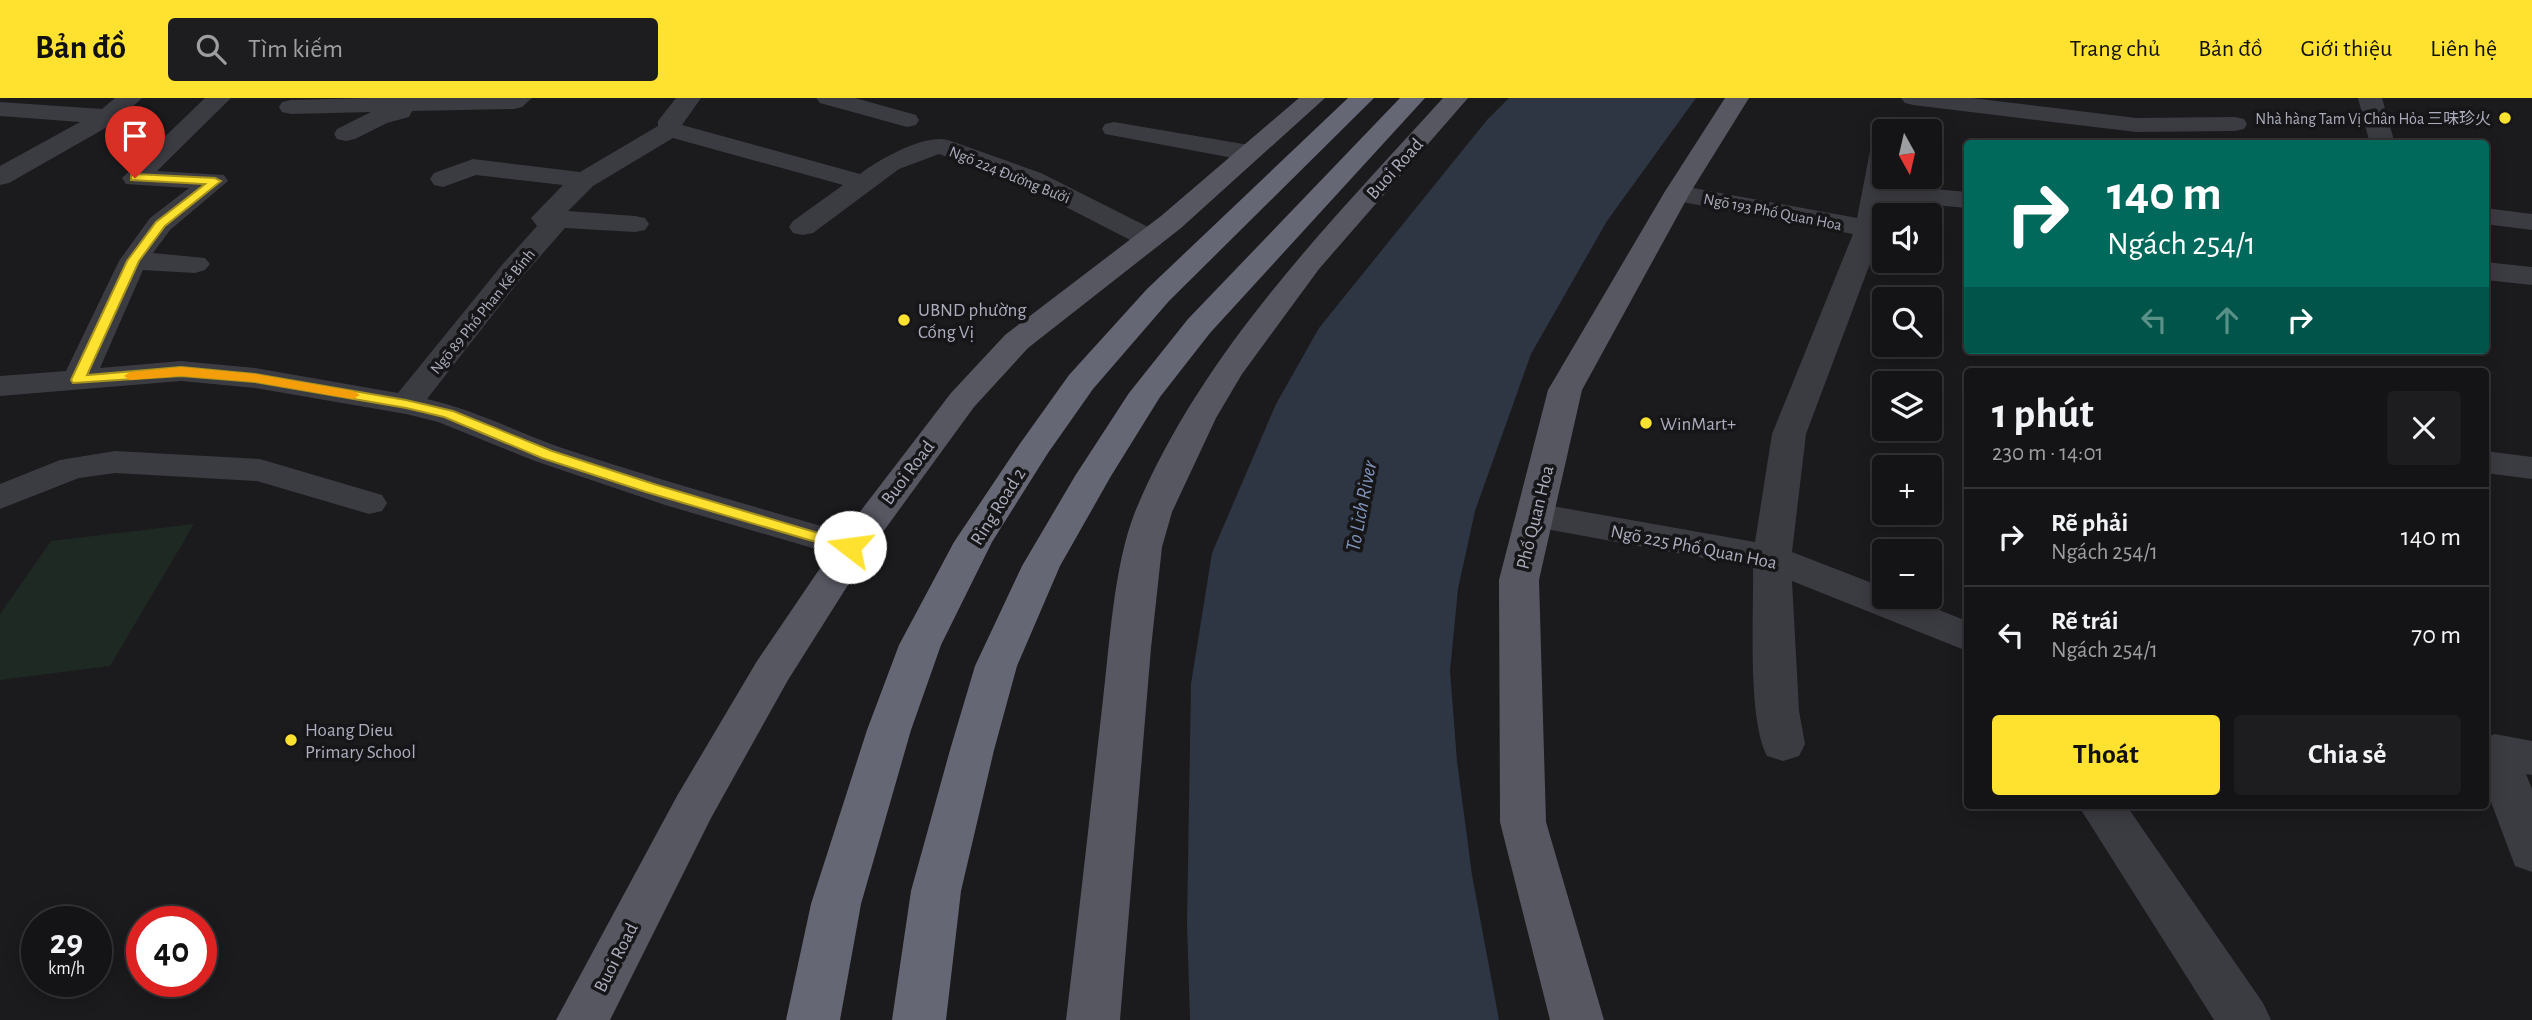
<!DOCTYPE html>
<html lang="vi">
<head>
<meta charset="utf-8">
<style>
	body { margin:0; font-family:"Alegreya Sans","Noto Sans SC",sans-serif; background:#1d1d1f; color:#f1f3f6; height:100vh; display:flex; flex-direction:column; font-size:26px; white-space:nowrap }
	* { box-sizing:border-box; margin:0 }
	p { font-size:23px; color:#9d9ea1 }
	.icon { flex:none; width:38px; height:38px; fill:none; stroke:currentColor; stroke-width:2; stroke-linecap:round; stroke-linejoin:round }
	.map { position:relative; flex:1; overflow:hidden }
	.details { position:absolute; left:1964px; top:270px; width:525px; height:441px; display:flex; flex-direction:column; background:#141416; border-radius:7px; box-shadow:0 4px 18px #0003,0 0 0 2px #333335 }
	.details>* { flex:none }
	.top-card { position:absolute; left:1964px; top:42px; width:525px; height:214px; border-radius:7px; box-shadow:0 4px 18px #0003,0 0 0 2px #333335; background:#00695c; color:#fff; overflow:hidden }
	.needle { width:46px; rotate:172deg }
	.buttons { position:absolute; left:1872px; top:21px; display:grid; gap:14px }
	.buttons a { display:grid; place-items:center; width:70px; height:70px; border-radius:7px; background:#141416; box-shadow:0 4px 18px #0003,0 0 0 2px #333335; font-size:35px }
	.speed { position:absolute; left:21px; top:808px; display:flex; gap:14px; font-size:35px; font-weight:700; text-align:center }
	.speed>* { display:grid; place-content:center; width:91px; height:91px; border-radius:50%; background:#141416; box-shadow:0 4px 18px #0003,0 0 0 2px #333335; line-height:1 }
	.speed small { font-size:18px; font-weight:400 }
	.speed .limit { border:10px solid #d22; background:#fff; color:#111 }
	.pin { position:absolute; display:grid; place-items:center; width:60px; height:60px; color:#fff; margin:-72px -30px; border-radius:50% 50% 50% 0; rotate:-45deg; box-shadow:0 0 7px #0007 }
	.pin .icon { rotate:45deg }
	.me { position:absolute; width:77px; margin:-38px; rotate:285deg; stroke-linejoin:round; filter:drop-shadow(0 0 5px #0008) }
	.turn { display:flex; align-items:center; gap:24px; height:147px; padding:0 28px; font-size:32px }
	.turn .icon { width:91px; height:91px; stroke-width:2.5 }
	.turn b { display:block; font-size:49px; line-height:60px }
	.lanes { display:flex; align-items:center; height:66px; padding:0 28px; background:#0003; justify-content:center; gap:35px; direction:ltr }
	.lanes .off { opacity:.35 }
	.round { display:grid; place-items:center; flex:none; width:74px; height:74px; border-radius:7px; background:#1d1d1f }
	.head { display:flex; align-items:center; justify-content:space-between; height:119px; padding:0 28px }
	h1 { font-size:42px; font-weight:700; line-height:52px }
	.action { display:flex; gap:14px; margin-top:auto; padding:14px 28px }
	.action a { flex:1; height:80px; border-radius:7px; background:#ffe130; color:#111; font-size:28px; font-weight:700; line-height:80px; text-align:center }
	.action a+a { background:#1d1d1f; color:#f1f3f6 }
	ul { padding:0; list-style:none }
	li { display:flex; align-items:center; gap:21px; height:98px; padding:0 28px; border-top:2px solid #333335 }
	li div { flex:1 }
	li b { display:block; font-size:26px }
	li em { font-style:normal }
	header { display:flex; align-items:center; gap:42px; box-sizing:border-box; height:98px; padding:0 35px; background:#ffe130; color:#111 }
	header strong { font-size:33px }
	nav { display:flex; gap:38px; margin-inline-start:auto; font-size:24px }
	.search { width:490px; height:63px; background:#1d1d1f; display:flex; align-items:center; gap:18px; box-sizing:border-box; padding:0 24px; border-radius:7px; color:#9d9ea1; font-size:26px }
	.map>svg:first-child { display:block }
</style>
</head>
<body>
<header>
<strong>Bản đồ</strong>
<div class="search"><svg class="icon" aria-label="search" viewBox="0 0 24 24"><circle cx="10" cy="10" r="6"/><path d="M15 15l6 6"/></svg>Tìm kiếm</div>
<nav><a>Trang chủ</a><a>Bản đồ</a><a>Giới thiệu</a><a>Liên hệ</a></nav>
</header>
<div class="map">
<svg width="2532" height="922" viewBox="0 0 2532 922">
	<rect width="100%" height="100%" fill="#1b1a1d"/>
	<!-- green -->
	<path fill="#1f2923" d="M194,426l-84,142 -110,14v-66l51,-73z"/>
	<!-- water -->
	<path fill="#2e3643" d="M1509,0h187l-89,123 -76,133 -56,157 -17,78 -8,82 7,90 15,114 27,145h-309l-3,-96 4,-240 21,-131 64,-149 43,-76 168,-208z"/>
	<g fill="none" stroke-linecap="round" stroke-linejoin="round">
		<!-- minor -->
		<g fill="#3b3b42" fill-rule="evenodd">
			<path d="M115,0h27l-26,24 -107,61 -9,2v-19l80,-44 -80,-6v-14l102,7z"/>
			<path d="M205,0h26l-74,73 67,4 4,6 -58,49 -17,23 52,5 5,6 -5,6 -10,3 -52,-3 -43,98 81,-7 74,7 143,25 104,-128 35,-39 -6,-8 32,-33 -87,-10 -33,12 -9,-2 -4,-6 4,-6 39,-14 107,13 78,-46v-5l18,-23h25l-19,27 178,49c20,-15 64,-40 88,-34l93,33 119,60 4,6 -4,6 -10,2 -10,-2 -117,-60 -84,-31 -40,15 -86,64 -10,2 -10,-2 -4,-6 4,-6 50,-36 -170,-47 -80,48 -25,25 67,5 10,2 4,6 -4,6 -10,2 -70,-4 -43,49 -95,122c48,11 90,33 135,49 100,33 201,61 301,90l6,9 -6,9 -13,3 -185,-54 -130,-44 -97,-39 -32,-8 -151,-26 -74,-7 -181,15v-20l66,-5 53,-110 31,-43 39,-30 -63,-4 -4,-6z"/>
			<path d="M371,0h161l-10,9 -8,2 -102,2 -3,6 -22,6 -32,16 -9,2 -9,-2 -3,-5 3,-5 34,-17 -80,2 -9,-2 -3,-5 3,-5 9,-2z"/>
			<path d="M816,0h39l61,17 3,5 -3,5 -9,2 -87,-24z"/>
			<path d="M1901,0h71l164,20 99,-1 9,2 3,5 -3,5 -9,2 -99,1 -223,-27 -8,-2z"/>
			<path d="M2358,0h24l13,46h-25z"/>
			<path d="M1114,24l135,23 9,3 4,5 -4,5 -9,3 -144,-27 -3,-5 3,-5z"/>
			<path d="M1885,36v43h7l-2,8 77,7v16l-79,-7 -5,28 -77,205 -14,118 93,36v9h21l61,24v30l-175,-70 7,130 6,33 -6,12 -16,5 -16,-5c-20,-38 -13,-143 -14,-189l-218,-40 -13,-4 -6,-8 6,-8 13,-4 220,39 17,-108 81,-200 -176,-33 -9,-2 -4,-6 4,-6 9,-2 180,33 15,-77 4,-5z"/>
			<path d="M2485,110l47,6v16l-47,-6z"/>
			<path d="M2485,164l47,5v18l-47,-5z"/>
			<path d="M115,353l145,8 122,36 5,8 -5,8 -13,3 -112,-33 -142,-8 -36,5 -79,31v-25l60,-24z"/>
			<path d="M2485,353l47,6v22l-47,-6z"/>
			<path d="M2495,636l37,7v34l-6,-1 6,15v83l-17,-6 -30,-80v-49z"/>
			<path d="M2078,707h48l137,198 8,17h-57z"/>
		</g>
		<!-- major -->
		<g fill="#575762" fill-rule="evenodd">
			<path d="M1299,0h26l-144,130 -153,120 -54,59 -102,140 -84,133 -77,138 -101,202h-54l121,-224 80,-135 89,-131 105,-137 54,-58 156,-119z"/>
			<path d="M1443,0h25l-149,171 -77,105 -26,44 -44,94 -10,35 -11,101 -31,372h-54c13,-107 25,-214 37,-321 7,-58 11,-134 32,-187 67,-161 193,-287 308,-414z"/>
			<path d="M1725,0h24l-59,95 -108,197 -43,190 7,242 58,198h-54l-50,-198 -1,-242 49,-190 116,-197z"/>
		</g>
		<!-- highway -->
		<g fill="#666774" fill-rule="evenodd">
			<path d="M1348,0h26l-205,203 -76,88 -45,64 -56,89 -51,103 -30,85 -50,174 -21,116h-54l25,-116 56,-174 32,-85 55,-103 65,-97 50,-70 78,-86z"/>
			<path d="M1400,0h25l-215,235 -50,64 -49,79 -51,90 -43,100 -23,84 -33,141 -15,129h-54l19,-129 39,-141 25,-84 47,-100 53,-90 54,-83 59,-74z"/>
		</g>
	</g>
	<!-- route -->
	<path fill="#ffe130" stroke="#a6921f" stroke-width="2" d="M135,76l80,4 6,3 -56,45 -26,35 -52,114 94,-8 74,7 151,26 47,11 99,40 105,34 198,59 3,3 -8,5 -204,-60 -104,-34 -98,-41 -38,-9 -151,-26 -74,-6 -108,7 -2,-3 56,-119 29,-39 49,-38 -74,-4v-5z"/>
	<!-- slow -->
	<path fill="#f59e0b" d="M181,269l74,7 98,17 7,4 -7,4 -98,-17 -74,-6 -51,4 -6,-4 6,-4z"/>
	<!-- markers -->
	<g fill="#ffe130" stroke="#161518" stroke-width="2.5">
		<circle cx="2505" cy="20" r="7"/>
		<circle cx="904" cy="222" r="7"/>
		<circle cx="1646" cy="325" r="7"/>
		<circle cx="291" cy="642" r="7"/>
	</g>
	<g text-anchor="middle" stroke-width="7" stroke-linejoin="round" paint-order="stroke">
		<!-- far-poi labels -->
		<g font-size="16" fill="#acaebd" stroke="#161518" text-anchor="end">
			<text x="2491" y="26">Nhà hàng Tam Vị Chân Hỏa 三味珍火</text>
		</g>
		<!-- far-street labels -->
		<g font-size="16" fill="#acaebd" stroke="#161518">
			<text transform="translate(1010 76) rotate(22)" y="6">Ngõ 224 Đường Bưởi</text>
			<text transform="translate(1773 113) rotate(11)" y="6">Ngõ 193 Phố Quan Hoa</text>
			<text transform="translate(482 213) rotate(-51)" y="6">Ngõ 89 Phố Phan Kế Bính</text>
		</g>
		<!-- street labels -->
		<g font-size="19" fill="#acaebd" stroke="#161518">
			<text transform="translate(1394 70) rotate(-48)" y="7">Buoi Road</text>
			<text transform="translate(907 374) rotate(-53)" y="7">Buoi Road</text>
			<text transform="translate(997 408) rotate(-58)" y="7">Ring Road 2</text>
			<text transform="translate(1534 419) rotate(-76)" y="7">Phố Quan Hoa</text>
			<text transform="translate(1694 448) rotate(11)" y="7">Ngõ 225 Phố Quan Hoa</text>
			<text transform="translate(615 859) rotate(-63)" y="7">Buoi Road</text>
		</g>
		<!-- poi labels -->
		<g font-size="19" fill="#acaebd" stroke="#161518" text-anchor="start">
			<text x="918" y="218">UBND phường<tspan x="918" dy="22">Cống Vị</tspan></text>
			<text x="1660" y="332">WinMart+</text>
			<text x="305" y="638">Hoang Dieu<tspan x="305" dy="22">Primary School</tspan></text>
		</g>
		<!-- water labels -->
		<g font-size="21" font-style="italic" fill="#8094bb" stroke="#161518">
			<text transform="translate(1361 408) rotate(-79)" y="7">To Lich River</text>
		</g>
	</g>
</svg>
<div class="buttons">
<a><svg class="needle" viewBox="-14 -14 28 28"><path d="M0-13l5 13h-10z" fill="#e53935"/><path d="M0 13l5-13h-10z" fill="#9d9ea1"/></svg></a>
<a><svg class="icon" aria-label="sound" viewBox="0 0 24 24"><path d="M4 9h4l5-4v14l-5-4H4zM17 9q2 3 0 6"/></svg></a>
<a><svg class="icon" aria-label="search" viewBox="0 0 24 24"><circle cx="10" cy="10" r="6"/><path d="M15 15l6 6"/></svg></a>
<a><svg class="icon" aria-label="layers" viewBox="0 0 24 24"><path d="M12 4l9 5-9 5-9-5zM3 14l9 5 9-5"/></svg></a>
<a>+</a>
<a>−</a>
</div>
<div class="speed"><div>29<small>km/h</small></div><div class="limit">40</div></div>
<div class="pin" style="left:135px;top:80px;background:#d93025"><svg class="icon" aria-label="arrive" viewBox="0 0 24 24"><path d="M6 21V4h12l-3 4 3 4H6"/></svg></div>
<svg class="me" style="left:850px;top:449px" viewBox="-20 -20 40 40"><circle r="19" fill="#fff"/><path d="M0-13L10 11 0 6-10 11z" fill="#ffe130"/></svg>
<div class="top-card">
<div class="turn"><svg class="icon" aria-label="right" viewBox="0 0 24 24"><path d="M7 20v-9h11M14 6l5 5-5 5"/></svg><div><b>140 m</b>Ngách 254/1</div></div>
<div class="lanes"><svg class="icon off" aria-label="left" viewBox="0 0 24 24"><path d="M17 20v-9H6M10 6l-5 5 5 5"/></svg><svg class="icon off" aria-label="ahead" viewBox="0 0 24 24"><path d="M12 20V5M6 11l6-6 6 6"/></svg><svg class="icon" aria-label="right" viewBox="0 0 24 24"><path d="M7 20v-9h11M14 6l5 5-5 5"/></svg></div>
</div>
<section class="details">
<div class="head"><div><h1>1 phút</h1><p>230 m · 14:01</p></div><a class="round"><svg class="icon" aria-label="close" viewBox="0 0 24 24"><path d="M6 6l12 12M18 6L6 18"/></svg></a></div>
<ul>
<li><svg class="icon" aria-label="right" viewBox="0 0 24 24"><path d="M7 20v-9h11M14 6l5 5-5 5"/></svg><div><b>Rẽ phải</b><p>Ngách 254/1</p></div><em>140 m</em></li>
<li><svg class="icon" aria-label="left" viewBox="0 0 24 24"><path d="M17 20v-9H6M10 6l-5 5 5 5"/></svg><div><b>Rẽ trái</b><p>Ngách 254/1</p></div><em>70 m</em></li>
</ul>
<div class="action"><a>Thoát</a><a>Chia sẻ</a></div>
</section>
</div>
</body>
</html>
